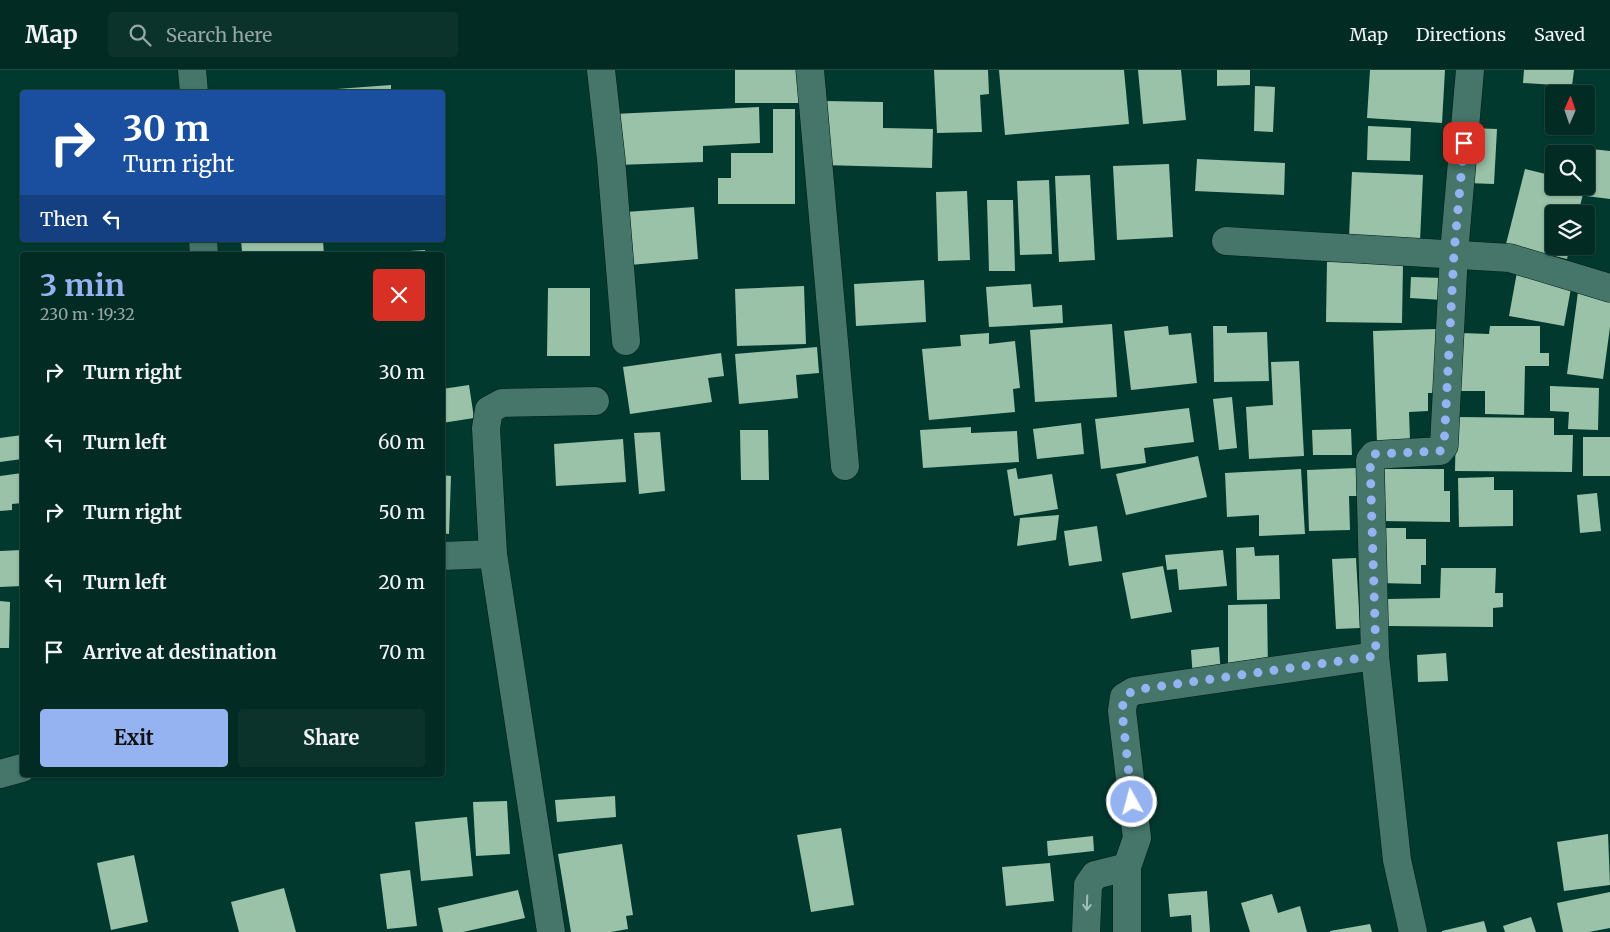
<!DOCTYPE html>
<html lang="en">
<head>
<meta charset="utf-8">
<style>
	body { margin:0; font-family:Merriweather,serif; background:#0c332b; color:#f1f3f6; height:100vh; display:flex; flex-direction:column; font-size:19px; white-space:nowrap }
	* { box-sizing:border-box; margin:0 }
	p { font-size:16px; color:#96a7a6 }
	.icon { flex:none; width:28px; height:28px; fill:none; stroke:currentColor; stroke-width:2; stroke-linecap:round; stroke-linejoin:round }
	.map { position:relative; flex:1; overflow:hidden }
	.drawer { position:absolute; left:20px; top:182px; width:425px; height:525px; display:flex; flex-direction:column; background:#022b23; border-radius:5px; box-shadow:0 1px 4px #0004,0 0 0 1px #234741 }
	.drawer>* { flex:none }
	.banner { position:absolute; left:20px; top:20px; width:425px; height:152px; border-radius:5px; box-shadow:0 1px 4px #0004,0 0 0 1px #234741; background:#1a4fa0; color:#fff; overflow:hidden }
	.needle { width:32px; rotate:2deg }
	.controls { position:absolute; left:1545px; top:15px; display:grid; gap:10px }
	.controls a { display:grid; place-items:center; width:50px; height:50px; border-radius:5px; background:#022b23; box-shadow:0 1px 4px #0004,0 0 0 1px #234741; font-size:25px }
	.pin { position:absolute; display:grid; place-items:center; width:42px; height:42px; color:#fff; margin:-21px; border-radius:10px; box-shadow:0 2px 8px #0006 }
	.me { position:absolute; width:55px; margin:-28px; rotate:353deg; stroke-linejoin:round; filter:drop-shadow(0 0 4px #0008) }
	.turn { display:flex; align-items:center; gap:18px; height:105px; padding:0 20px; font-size:22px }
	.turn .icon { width:65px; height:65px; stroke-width:2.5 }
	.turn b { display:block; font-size:35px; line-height:42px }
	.then { display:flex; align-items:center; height:48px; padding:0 20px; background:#0003; gap:10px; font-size:19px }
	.round { display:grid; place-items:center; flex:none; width:52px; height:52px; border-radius:5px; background:#0c332b }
	.headline { display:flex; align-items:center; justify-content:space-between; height:85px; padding:0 20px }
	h1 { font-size:30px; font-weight:700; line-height:38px; color:#95b2f1 }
	.button { display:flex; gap:10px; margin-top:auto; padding:10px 20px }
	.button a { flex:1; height:58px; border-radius:5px; background:#95b2f1; color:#111; font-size:20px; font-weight:700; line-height:58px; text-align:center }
	.button a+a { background:#0c332b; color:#f1f3f6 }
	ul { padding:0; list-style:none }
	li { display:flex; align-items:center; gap:15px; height:70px; padding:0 20px }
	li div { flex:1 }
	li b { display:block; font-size:19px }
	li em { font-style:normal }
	header { display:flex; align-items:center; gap:30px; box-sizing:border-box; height:70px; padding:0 25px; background:#022b23; border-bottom:1px solid #234741 }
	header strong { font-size:24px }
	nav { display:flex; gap:28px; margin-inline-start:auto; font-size:18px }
	.search { width:350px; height:45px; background:#0c332b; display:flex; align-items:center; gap:12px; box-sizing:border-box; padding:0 18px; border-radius:5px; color:#96a7a6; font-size:19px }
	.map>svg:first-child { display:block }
</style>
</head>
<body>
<header>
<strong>Map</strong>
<div class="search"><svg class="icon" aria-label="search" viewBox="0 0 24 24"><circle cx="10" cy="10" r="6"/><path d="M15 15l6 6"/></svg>Search here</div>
<nav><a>Map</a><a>Directions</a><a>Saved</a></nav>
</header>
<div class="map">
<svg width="1610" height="862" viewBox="0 0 1610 862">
	<rect width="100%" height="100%" fill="#02392f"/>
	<!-- building -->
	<g fill="#9ac2a8">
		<rect x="735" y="0" width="64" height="33"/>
		<path d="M934,0h54l1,24 -9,1 2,37 -45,1z"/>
		<path d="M999,0h125l5,54 -124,11z"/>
		<path d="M1138,0h43l5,50 -43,4z"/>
		<path d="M1217,0h33v15l-33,1z"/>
		<path d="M1370,0h75l-3,53 -75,-5z"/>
		<path d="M1524,0h50l-2,16 -49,-3z"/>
		<path d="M391,15v7h-67l-1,-2z"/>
		<path d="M1255,16l20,1 -2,45 -19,-1z"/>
		<path d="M824,31l59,1v26l50,1 -1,39 -109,-3z"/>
		<path d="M759,37l1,36 -57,3v16l-86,3 -3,-51z"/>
		<path d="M773,39h22v95h-77v-26h13v-25h42z"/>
		<path d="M1368,56l43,2 -1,33 -43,-1z"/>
		<path d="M1470,58l27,1 -3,55 -27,-1z"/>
		<path d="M1591,79l19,2v48l-24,-3z"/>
		<path d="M1197,89l88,4 -1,32 -89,-4z"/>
		<path d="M1169,94l4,73 -56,3 -4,-74z"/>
		<path d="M1525,99l29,7v10h31l-7,28h-24v32h16l-3,13 -61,-15z"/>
		<path d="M1352,102l71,3 -3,66 -71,-3z"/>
		<path d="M1090,105l5,85 -36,2 -4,-86z"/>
		<path d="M1049,110l3,74 -32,1 -3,-74z"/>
		<path d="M967,121l3,69 -32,1 -2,-69z"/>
		<path d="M987,130h26l2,71h-26z"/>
		<path d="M694,137l4,52 -68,6 -4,-53z"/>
		<path d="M241,170h82l1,15h-114v-3l32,-1z"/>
		<path d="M425,180v5h-61v-1z"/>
		<path d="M1327,192l76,1 -1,60 -76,-1z"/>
		<path d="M1517,202l55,11 -8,43 -55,-10z"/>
		<path d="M1411,207l33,1 -1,22 -33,-2z"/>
		<path d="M924,210l2,42 -70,4 -2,-42z"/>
		<path d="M1031,214l2,23 29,-2 1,18 -74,4 -3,-40z"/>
		<path d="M804,216l2,58 -69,2 -2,-57z"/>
		<path d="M548,218h42v68h-43z"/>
		<path d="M1578,222l32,4v31l-7,52 -36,-5z"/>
		<path d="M1112,254l5,73 -82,5 -5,-72z"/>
		<path d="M1168,256l1,9 22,-2 6,50 -66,7 -7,-59z"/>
		<path d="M1213,256h14v7l40,-1 2,49 -55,1z"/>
		<path d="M1490,256h50v27h9v13h-24l-1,49 -39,-1v-23h-25l1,-58 28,1z"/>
		<path d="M1436,259l2,64h-10v18l-19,1 1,29 -33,2 -4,-112z"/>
		<path d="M989,263v11l26,-3 5,47 -7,1 2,23 -86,8 -7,-71 39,-3 -1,-11z"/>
		<path d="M817,277l2,26 -23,2 2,23 -59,6 -4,-50z"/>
		<path d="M721,283l3,23 -16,2 4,24 -82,12 -7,-47z"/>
		<path d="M1299,291l5,95 -55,3 -3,-52 27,-2 -2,-43z"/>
		<path d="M469,315l5,33 -32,5v-34z"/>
		<path d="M1550,316l49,2 -1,42 -30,-1 1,-17 -19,-1z"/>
		<path d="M1232,327l5,51 -18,2 -6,-51z"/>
		<path d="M1189,338l5,34 -50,6 2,15 -45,6 -6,-50z"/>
		<path d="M1456,347l98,1v17h19l-1,37 -117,-1z"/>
		<path d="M1081,353l3,31 -47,5 -4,-30z"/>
		<path d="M971,357v6l46,-2 2,31 -96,6 -3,-38z"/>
		<path d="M1351,359l1,26h-39l-1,-25z"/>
		<path d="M740,360h28l1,50h-28z"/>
		<path d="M660,362l5,59 -26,3 -5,-61z"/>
		<path d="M22,365v24l-22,3v-24z"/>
		<rect x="1583" y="367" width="27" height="39"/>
		<path d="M623,369l3,43 -70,4 -2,-42z"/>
		<path d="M1198,386l9,41 -81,18 -10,-41z"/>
		<path d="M1016,398l2,11 34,-5 6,35 -44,7 -7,-46z"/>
		<path d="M1356,398l1,28h-8l1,34 -41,1 -2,-61z"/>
		<path d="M1301,399l4,65 -46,2v-21l-32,2 -2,-44z"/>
		<path d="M1380,399h64v22h6v31l-70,-1z"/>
		<path d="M22,403v30l-10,1v6l-12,1v-35z"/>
		<path d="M442,405l9,1 -2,58 -7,-1z"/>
		<path d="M1494,407v13h19v36l-54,1 -1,-49z"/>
		<path d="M1597,423l4,38 -21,2 -3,-38z"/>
		<path d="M1059,445l-3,25 -39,6 3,-28z"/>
		<path d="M1097,456l5,35 -33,5 -5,-35z"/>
		<path d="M1379,458h27v11h20v26h-5v19l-43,-1z"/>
		<path d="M1254,477l1,9 24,-1 1,44 -43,1 -1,-52z"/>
		<path d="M22,480v36l-22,1v-36z"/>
		<path d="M1223,480l4,36 -48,4 -2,-21 -10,1 -2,-15z"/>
		<path d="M1356,488l4,70 -24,1 -4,-70z"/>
		<path d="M1163,496l9,46 -41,7 -9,-46z"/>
		<path d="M1441,498h55l-1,25h8v14l-10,1v19l-105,-1v-27l52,-1z"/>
		<path d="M0,531l10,1 -1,46h-9z"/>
		<path d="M1267,534l1,66h-40v-65z"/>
		<path d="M1219,577l2,29 -28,3 -2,-29z"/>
		<path d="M1446,583l2,28 -30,1 -1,-27z"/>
		<path d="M615,726l1,21 -59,5 -2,-22z"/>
		<path d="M507,731l3,53 -34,2 -3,-54z"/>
		<path d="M467,747l6,59 -52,5 -6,-59z"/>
		<path d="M841,758l13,77 -43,7 -14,-77z"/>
		<path d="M1608,764l2,51 -46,6 -7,-49z"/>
		<path d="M1093,766l1,15 -46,5 -1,-15z"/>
		<path d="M622,774l11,71 -7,1 2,13 -17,3h-40l-13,-78z"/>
		<path d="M134,785l14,67 -37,8 -14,-67z"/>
		<path d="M1050,793l4,38 -48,5 -4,-39z"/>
		<path d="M410,800l7,56 -30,3 -7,-55z"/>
		<path d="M284,818l12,44h-57l-8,-30z"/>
		<path d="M518,820l7,28 -62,14h-20l-5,-24z"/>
		<path d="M1207,821l3,41h-18l-1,-17 -21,2 -2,-23z"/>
		<path d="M1610,822v36l-21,4h-26l-6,-29z"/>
		<path d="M1272,824l6,19 22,-7 7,26h-57l-9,-29z"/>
		<path d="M1531,847l5,15h-31l-2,-6z"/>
		<path d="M1484,851l3,11h-45v-1z"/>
		<path d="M1370,854l2,8h-42v-1z"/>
	</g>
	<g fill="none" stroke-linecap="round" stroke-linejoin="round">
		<!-- minor casing -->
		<g stroke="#041d17" stroke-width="29">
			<g id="minor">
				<path d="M192,0l2,22"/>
				<path d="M601,0l10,89 15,182"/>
				<path d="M810,0l35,396"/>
				<path d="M203,170l1,15"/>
				<path d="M1226,171l284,17 100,30"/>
				<path d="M442,486l51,-2"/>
				<path d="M0,704l22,-6"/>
				<path d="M551,862l-58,-378 -7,-126 3,-18 13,-7 93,-2"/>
				<path d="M1086,862l2,-47 7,-10 32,-8"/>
				<path d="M1127,862v-65l10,-29 -15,-127 2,-14 10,-6 241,-35"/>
				<path d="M1413,862l-16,-72 -22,-204 -5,-196 4,-5 66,-4 4,-5 10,-193 16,-183"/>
			</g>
		</g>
		<!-- minor -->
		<use href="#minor" stroke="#457669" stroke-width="28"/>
	</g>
	<!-- one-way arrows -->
	<defs><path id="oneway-shaft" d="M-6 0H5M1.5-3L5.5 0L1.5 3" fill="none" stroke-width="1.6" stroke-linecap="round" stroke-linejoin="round" transform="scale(1.25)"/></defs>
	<use stroke="#9fbfb6" href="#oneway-shaft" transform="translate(1087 833) rotate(92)"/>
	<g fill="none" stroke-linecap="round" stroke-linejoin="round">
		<!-- route -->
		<path stroke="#95b2f1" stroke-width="9" stroke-dasharray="0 16.2" d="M1132,732l-10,-91 2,-14 10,-7 242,-34 -6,-196 4,-6 66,-3 4,-5 10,-193 10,-110"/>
	</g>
</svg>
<div class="controls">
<a><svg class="needle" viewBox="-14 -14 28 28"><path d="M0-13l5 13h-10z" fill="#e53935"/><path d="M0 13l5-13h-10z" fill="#96a7a6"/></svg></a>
<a><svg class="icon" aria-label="search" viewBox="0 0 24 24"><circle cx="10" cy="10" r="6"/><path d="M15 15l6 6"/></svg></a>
<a><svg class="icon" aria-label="layers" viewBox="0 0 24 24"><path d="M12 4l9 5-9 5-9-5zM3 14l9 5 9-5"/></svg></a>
</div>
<div class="pin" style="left:1464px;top:73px;background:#d93025"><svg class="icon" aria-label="arrive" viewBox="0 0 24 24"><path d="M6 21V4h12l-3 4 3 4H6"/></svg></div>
<svg class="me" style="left:1132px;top:732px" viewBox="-20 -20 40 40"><circle r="17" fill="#95b2f1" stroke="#fff" stroke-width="3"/><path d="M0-11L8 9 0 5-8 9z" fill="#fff"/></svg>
<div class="banner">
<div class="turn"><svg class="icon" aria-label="right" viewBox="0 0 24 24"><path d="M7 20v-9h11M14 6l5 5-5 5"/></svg><div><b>30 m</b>Turn right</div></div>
<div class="then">Then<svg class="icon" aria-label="left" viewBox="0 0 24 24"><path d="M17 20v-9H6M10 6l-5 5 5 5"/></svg></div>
</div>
<section class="drawer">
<div class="headline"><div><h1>3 min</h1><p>230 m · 19:32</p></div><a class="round" style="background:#d93025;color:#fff"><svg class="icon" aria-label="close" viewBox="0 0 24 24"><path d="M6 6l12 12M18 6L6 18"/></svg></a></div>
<ul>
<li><svg class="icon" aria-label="right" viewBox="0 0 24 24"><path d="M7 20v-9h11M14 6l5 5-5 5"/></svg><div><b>Turn right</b></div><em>30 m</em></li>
<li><svg class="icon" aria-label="left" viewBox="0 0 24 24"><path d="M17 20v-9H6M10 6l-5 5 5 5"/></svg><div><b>Turn left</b></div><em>60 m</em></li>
<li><svg class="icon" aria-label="right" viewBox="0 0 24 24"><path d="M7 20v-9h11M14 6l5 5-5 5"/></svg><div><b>Turn right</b></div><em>50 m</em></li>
<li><svg class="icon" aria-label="left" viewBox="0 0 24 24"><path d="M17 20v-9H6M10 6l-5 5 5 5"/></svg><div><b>Turn left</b></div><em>20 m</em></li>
<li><svg class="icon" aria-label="arrive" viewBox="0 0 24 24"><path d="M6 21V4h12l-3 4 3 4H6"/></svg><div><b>Arrive at destination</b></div><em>70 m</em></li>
</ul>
<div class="button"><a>Exit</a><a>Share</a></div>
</section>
</div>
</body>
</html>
